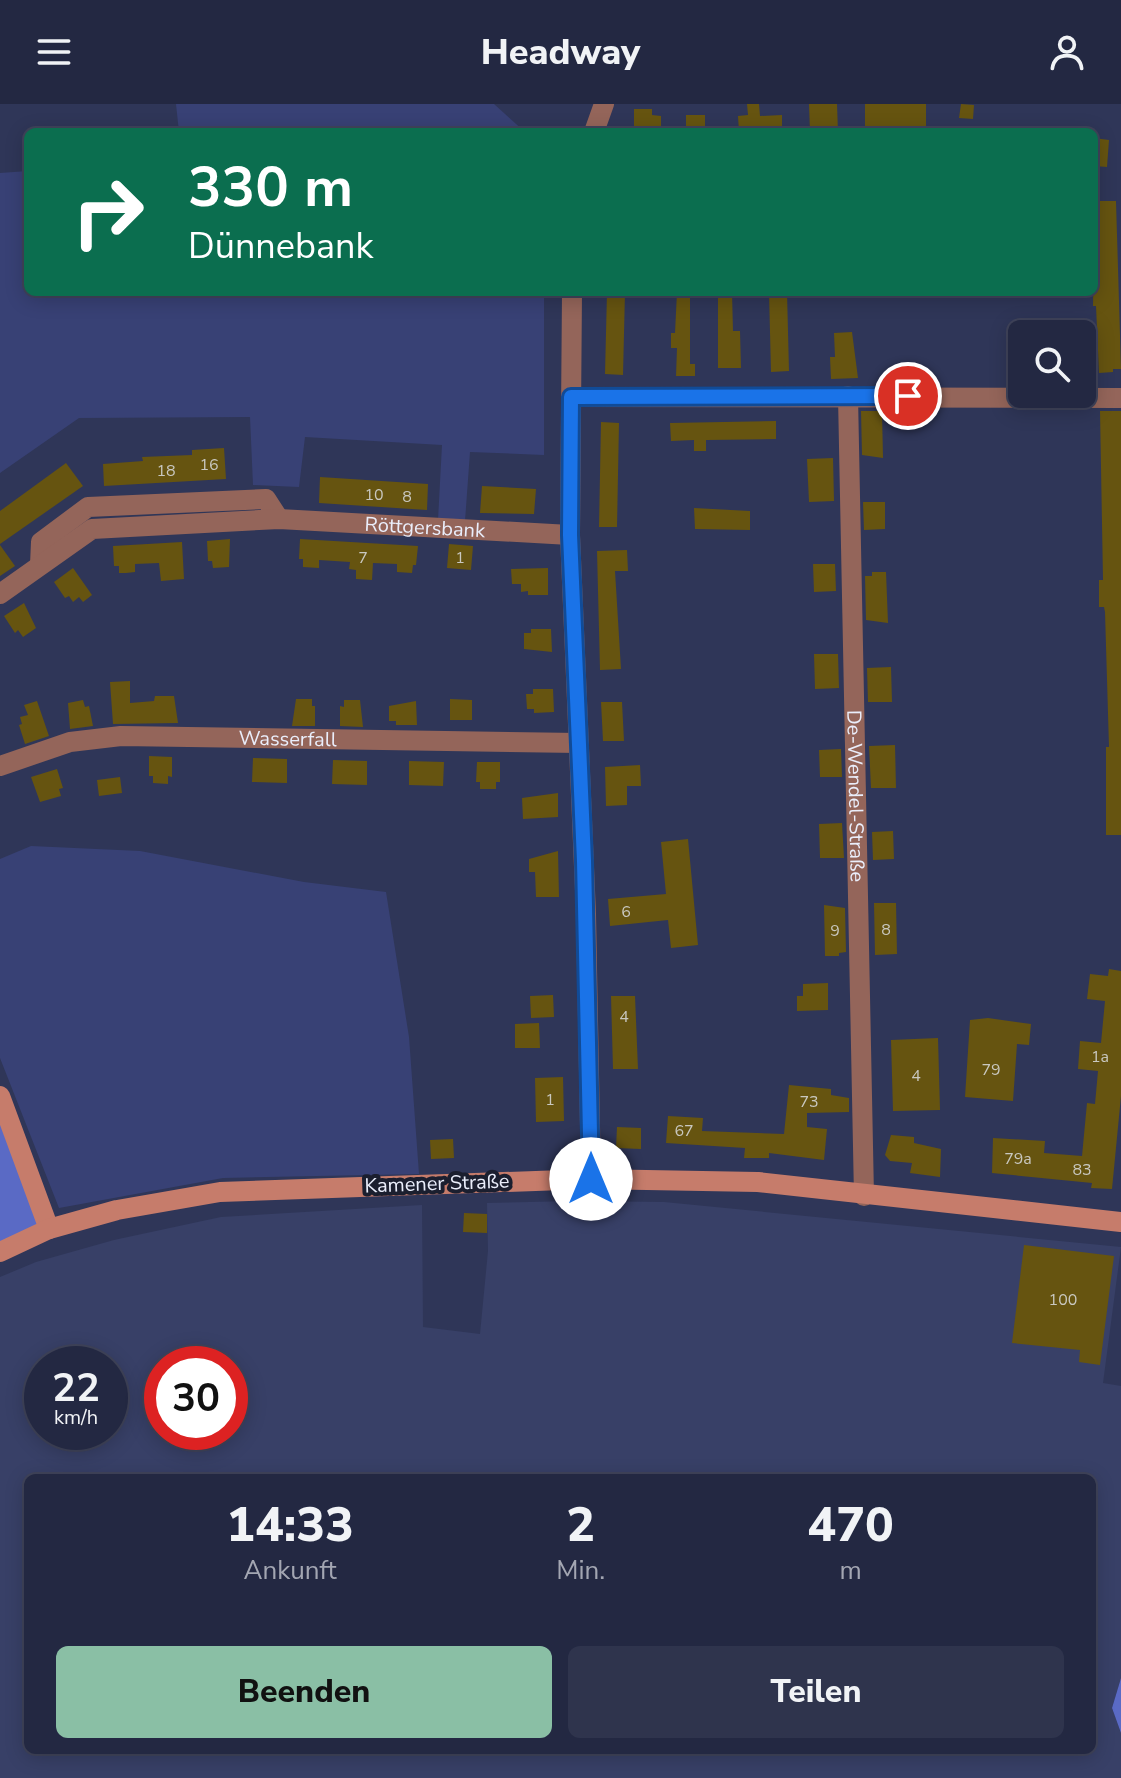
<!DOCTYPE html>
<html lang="de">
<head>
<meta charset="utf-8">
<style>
	body { margin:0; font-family:"Nunito Sans",sans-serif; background:#2f344d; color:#f1f3f6; height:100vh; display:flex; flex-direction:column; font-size:30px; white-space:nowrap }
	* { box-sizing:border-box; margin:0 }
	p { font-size:26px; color:#a3a6b2 }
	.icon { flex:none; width:44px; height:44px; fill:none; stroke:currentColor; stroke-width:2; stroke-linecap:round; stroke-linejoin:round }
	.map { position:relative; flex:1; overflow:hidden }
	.side { position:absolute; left:24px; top:1370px; width:1072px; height:280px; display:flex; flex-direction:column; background:#232842; border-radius:12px; box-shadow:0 4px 20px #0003,0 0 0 2px #40445b }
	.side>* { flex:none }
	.guide { position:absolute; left:24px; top:24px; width:1074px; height:168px; border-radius:12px; box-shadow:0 4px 20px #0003,0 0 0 2px #40445b; background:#0b6e4f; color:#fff; overflow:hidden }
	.fabs { position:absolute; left:1008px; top:216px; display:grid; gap:16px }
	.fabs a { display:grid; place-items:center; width:88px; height:88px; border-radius:12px; background:#232842; box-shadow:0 4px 20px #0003,0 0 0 2px #40445b; font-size:40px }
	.speed { position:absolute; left:24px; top:1242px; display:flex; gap:16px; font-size:40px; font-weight:700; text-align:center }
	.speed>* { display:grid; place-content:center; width:104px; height:104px; border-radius:50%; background:#232842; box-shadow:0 4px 20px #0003,0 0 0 2px #40445b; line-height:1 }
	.speed small { font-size:20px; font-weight:400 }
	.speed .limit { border:12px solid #d22; background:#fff; color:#111 }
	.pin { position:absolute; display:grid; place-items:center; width:68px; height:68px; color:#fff; margin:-34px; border:4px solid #fff; border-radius:50%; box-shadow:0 2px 8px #0007 }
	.me { position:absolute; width:88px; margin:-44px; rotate:0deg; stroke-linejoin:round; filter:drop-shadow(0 0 6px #0008) }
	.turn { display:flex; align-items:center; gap:28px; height:168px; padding:0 32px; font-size:36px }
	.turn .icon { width:104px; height:104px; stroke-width:2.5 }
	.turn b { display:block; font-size:56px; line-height:68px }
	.eta { display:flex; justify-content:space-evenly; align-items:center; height:136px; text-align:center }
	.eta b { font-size:48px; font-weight:800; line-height:56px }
	.cta { display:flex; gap:16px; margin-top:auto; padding:16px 32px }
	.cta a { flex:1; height:92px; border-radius:12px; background:#8abfa5; color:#111; font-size:32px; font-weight:800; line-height:92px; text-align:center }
	.cta a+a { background:#2f344d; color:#f1f3f6 }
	header { display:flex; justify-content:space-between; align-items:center; height:104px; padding:0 32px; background:#232842; font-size:36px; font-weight:800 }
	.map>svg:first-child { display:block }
</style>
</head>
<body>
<header><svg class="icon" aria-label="menu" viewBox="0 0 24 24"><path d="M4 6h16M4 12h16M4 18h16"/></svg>Headway<svg class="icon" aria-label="person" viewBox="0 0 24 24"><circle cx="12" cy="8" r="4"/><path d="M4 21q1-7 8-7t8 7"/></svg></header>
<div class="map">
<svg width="1121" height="1674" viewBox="0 0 1121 1674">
	<rect width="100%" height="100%" fill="#2f3658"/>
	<!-- built -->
	<path fill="#384067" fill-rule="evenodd" d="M574,1097l90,1 457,45 -18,136 18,3v292l-9,30 9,25v45h-1121v-501l36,-15 78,-22 107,-23 201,-12 1,122 57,7 8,-83 -1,-48zM42,1260h68v68h-68zM162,1260h68v68h-68zM28,1374h1064v272h-1064z"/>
	<!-- green -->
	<g fill="#384175">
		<path d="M176,0h318l31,28h-346z"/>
		<path d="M28,67v121h516v163l-74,-3 -5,69 -27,-1 4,-75 -137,-8 -6,50 -46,-2 -3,-68 -171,1 -79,55v-300z"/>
		<path d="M31,742l109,5 164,31 82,10 23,145 10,137 -196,4 -164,30 -59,-150v-199z"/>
	</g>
	<!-- forest -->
	<g fill="#5a6ac5">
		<path d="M0,1019l41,106 -41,16z"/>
		<path d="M1121,1574v55l-9,-25z"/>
	</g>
	<!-- building -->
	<g fill="#665410">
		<path d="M747,0h12l1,12 22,-1v17h-43l-1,-16 10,-1z"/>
		<path d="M809,0h28l1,28h-28z"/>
		<path d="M865,0h61v28l-61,-2z"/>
		<path d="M961,0l13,1 -1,14 -14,-1z"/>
		<path d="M634,5h18v6l9,1v16h-27z"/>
		<rect x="686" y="11" width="19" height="17"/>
		<path d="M1094,34l15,2 -2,27 -13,-1z"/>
		<path d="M1095,97h21l5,168h-8v3l-14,1 -3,-67h-3z"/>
		<path d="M607,188h18l-2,83 -18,-1z"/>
		<path d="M677,188h13v72h5v12h-19l1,-28h-6v-15h4z"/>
		<path d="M718,188h14l1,39h7l1,37h-23z"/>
		<path d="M769,188h18l2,79 -18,1z"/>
		<path d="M852,228l6,46 -27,1 -1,-22h5l-1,-24z"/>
		<path d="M861,307h21l1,47 -21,-3z"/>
		<path d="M1100,307h21v424h-15v-88h3l-4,-135 -1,-5h-5v-27h4z"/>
		<path d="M776,317v18l-70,1v11h-12v-11l-23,1 -1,-18z"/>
		<path d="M601,318l18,1 -2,104h-18z"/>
		<path d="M224,344l2,31 -122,7 -1,-22 40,-3 -1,-4 50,-2v-5z"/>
		<path d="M833,354l1,43 -25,1 -2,-43z"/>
		<path d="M66,359l17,23 -83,58v-33z"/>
		<path d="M320,373l108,7 -1,26 -108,-7z"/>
		<path d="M482,382l54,3 -2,25 -54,-1z"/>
		<path d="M863,398h22v27l-21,1z"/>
		<path d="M694,404l56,3v19l-55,-1z"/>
		<path d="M230,435l-1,28 -16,1 -1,-7h-4l-1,-20z"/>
		<path d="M300,435l118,7 -2,19h-3l-1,8 -15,-1v-8l-24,-1 -1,17 -16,-1v-9l-7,-1 1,-7 -31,-2v8l-16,-1v-8h-4z"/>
		<path d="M182,438l2,37 -23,2 -2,-18 -24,1v8l-9,1h-7v-7h-5l-1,-20z"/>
		<path d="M449,440l24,2 -2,24 -24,-2z"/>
		<path d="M0,441l15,21 -15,10z"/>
		<path d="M627,446l1,21h-13l6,98 -21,1 -3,-119z"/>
		<path d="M813,460h22l1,27 -22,1z"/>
		<path d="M73,464l19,27 -9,7 -4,-5 -6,5 -4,-6 -4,2 -11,-16z"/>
		<path d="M548,464v27h-20v-4l-7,1v-8h-9l-1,-15z"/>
		<path d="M872,468h14l2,51 -22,-3 -1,-44h7z"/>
		<path d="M24,499l12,25 -13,9 -5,-7 -3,3 -11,-17z"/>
		<path d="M531,525h20l1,23 -28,-3v-16h7z"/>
		<path d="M814,550h24l1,34 -24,1z"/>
		<path d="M891,563l1,35h-24l-1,-34z"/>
		<path d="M130,577v22l24,-2 1,-5h19l4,27 -65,1 -3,-42z"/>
		<path d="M533,585h20l1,23 -20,1v-4h-7l-1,-15h7z"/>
		<path d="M296,595h16v7h3v20h-23z"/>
		<path d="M450,595l22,1v20h-22z"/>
		<path d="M83,596l2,7 4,-1 4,20 -23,3 -2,-26z"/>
		<path d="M344,596h16l3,27 -23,-1v-20l4,1z"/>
		<path d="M37,597l12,35 -24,8 -6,-19 3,-1 -2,-7 8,-2 -4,-10z"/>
		<path d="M416,597l1,24h-21v-4h-7v-15z"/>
		<path d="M601,598h21l2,39h-21z"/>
		<path d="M895,641l1,43h-25l-2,-42z"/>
		<path d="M841,645l1,28h-22l-1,-27z"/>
		<path d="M149,652l23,1v20l-4,-1v8l-15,-1v-7h-4z"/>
		<path d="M253,654l34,1v24l-35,-1z"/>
		<path d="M333,656l34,1v24l-35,-1z"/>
		<path d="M409,657l35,1 -1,24 -34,-1z"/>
		<path d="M477,658h23v20h-4v7h-16v-7h-4z"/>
		<path d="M640,661l1,21h-14v19l-21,1 -1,-39z"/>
		<path d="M57,665l6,19 -4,1 2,7 -21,6 -9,-25z"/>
		<path d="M120,673l2,16 -23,3 -2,-16z"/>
		<path d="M558,689v24l-35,2 -1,-21z"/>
		<path d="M842,719l2,35h-24l-1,-34z"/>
		<path d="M893,727l1,28 -21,1 -1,-28z"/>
		<path d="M688,735l10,106 -27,3 -3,-28 -58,6 -2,-27 58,-5 -5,-52z"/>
		<path d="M558,747l1,46h-23l-1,-25h-6v-13z"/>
		<path d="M874,799h22l1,51 -22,1z"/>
		<path d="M824,801l21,3 1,44 -7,1v3h-14z"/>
		<path d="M1109,865l12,2v125l-9,93 -21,-1 1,-5 -100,-10 1,-35 52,3 -1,12 38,3 5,-53 8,1 3,-33 -20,-2 2,-28 21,2 4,-42 -18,-2 3,-25 18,2z"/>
		<path d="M828,879v27l-31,1v-15h6v-12z"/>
		<path d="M553,891l1,22 -23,1 -1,-22z"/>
		<path d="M611,892h24l3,73h-25z"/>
		<path d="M988,914l43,6 -2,21 -12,-1 -4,57 -48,-4 5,-77z"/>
		<path d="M539,919l1,25h-25v-24z"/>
		<path d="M938,934l2,72 -47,1 -2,-71z"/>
		<path d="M563,973l1,44 -28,1 -1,-44z"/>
		<path d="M789,981l42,4v6l18,3v14l-42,1v14l20,2 -3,31 -55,-7v5h-25l1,-10 -79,-5 2,-27 35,2 -1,13 82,3z"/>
		<path d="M617,1023l24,1v21l-25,-1z"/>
		<path d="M891,1031l23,2v6l27,6 -1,28 -30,-4 2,-10 -22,-2 -5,-6z"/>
		<path d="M453,1035l1,19 -23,1 -1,-19z"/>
		<path d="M464,1109l23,1v19l-24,-1z"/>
		<path d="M1024,1141l90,11 -14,109 -21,-3 1,-12 -68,-7z"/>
	</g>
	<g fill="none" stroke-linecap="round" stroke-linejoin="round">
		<!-- street -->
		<g stroke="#94655a" stroke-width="20">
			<path d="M594,28l10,-28"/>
			<path d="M572,188l-2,243 16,379 5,265"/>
			<path id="s1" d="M848,292l16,800"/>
			<path d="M571,293l550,1"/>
			<path d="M40,461l1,-23 47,-35 178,-8 13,20"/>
			<path id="s2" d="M0,490l92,-65 187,-10 291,16"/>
			<path id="s3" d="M0,662l70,-24 51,-6 458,7"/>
		</g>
		<!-- secondary -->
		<g stroke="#c67c6b" stroke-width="20">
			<path d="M0,992l49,133"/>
			<path d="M0,1148l49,-23 68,-19 103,-18 371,-13 167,3 363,40"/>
		</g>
	</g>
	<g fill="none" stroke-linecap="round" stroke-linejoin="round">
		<!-- route casing -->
		<g stroke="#114b97" stroke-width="20">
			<path id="route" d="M591,1075l-7,-318 -14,-326 1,-138 337,-1"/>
		</g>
		<!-- route -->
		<use href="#route" stroke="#1a73e8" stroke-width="14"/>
	</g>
	<g text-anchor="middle" stroke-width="8" stroke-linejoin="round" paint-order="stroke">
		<!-- number labels -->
		<g font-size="16" fill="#c9c8c0">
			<text x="209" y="366">16</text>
			<text x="166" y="372">18</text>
			<text x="374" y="396">10</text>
			<text x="407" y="398">8</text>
			<text x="363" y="459">7</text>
			<text x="460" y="459">1</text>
			<text x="626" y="813">6</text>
			<text x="886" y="831">8</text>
			<text x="835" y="832">9</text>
			<text x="624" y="918">4</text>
			<text x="1100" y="958">1a</text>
			<text x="991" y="971">79</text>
			<text x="916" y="977">4</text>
			<text x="550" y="1001">1</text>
			<text x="809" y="1003">73</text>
			<text x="684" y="1032">67</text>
			<text x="1018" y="1060">79a</text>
			<text x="1082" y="1071">83</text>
			<text x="1063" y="1201">100</text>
		</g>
		<!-- street labels -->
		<g font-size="20" fill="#eaeefb" stroke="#1b1f2f">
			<text dy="7" stroke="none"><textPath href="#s2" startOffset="446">Röttgersbank</textPath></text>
			<text dy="7" stroke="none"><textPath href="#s3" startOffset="292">Wasserfall</textPath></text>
			<text dy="7" stroke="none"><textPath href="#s1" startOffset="400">De-Wendel-Straße</textPath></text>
			<text transform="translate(437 1079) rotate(-2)" y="7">Kamener Straße</text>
		</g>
	</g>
</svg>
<div class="fabs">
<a><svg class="icon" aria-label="search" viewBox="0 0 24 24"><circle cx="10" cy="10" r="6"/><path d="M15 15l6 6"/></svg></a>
</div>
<div class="speed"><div>22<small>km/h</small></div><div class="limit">30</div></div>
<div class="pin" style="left:908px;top:292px;background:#d93025"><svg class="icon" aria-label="arrive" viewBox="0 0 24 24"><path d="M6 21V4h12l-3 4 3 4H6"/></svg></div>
<svg class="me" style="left:591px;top:1075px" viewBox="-20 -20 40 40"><circle r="19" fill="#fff"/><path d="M0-13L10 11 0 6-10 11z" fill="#1a73e8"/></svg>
<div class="guide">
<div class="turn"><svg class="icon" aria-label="right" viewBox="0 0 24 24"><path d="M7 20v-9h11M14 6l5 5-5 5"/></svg><div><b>330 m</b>Dünnebank</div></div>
</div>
<section class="side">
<div class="eta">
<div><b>14:33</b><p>Ankunft</p></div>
<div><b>2</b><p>Min.</p></div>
<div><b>470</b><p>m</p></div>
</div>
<div class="cta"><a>Beenden</a><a>Teilen</a></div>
</section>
</div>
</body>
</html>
